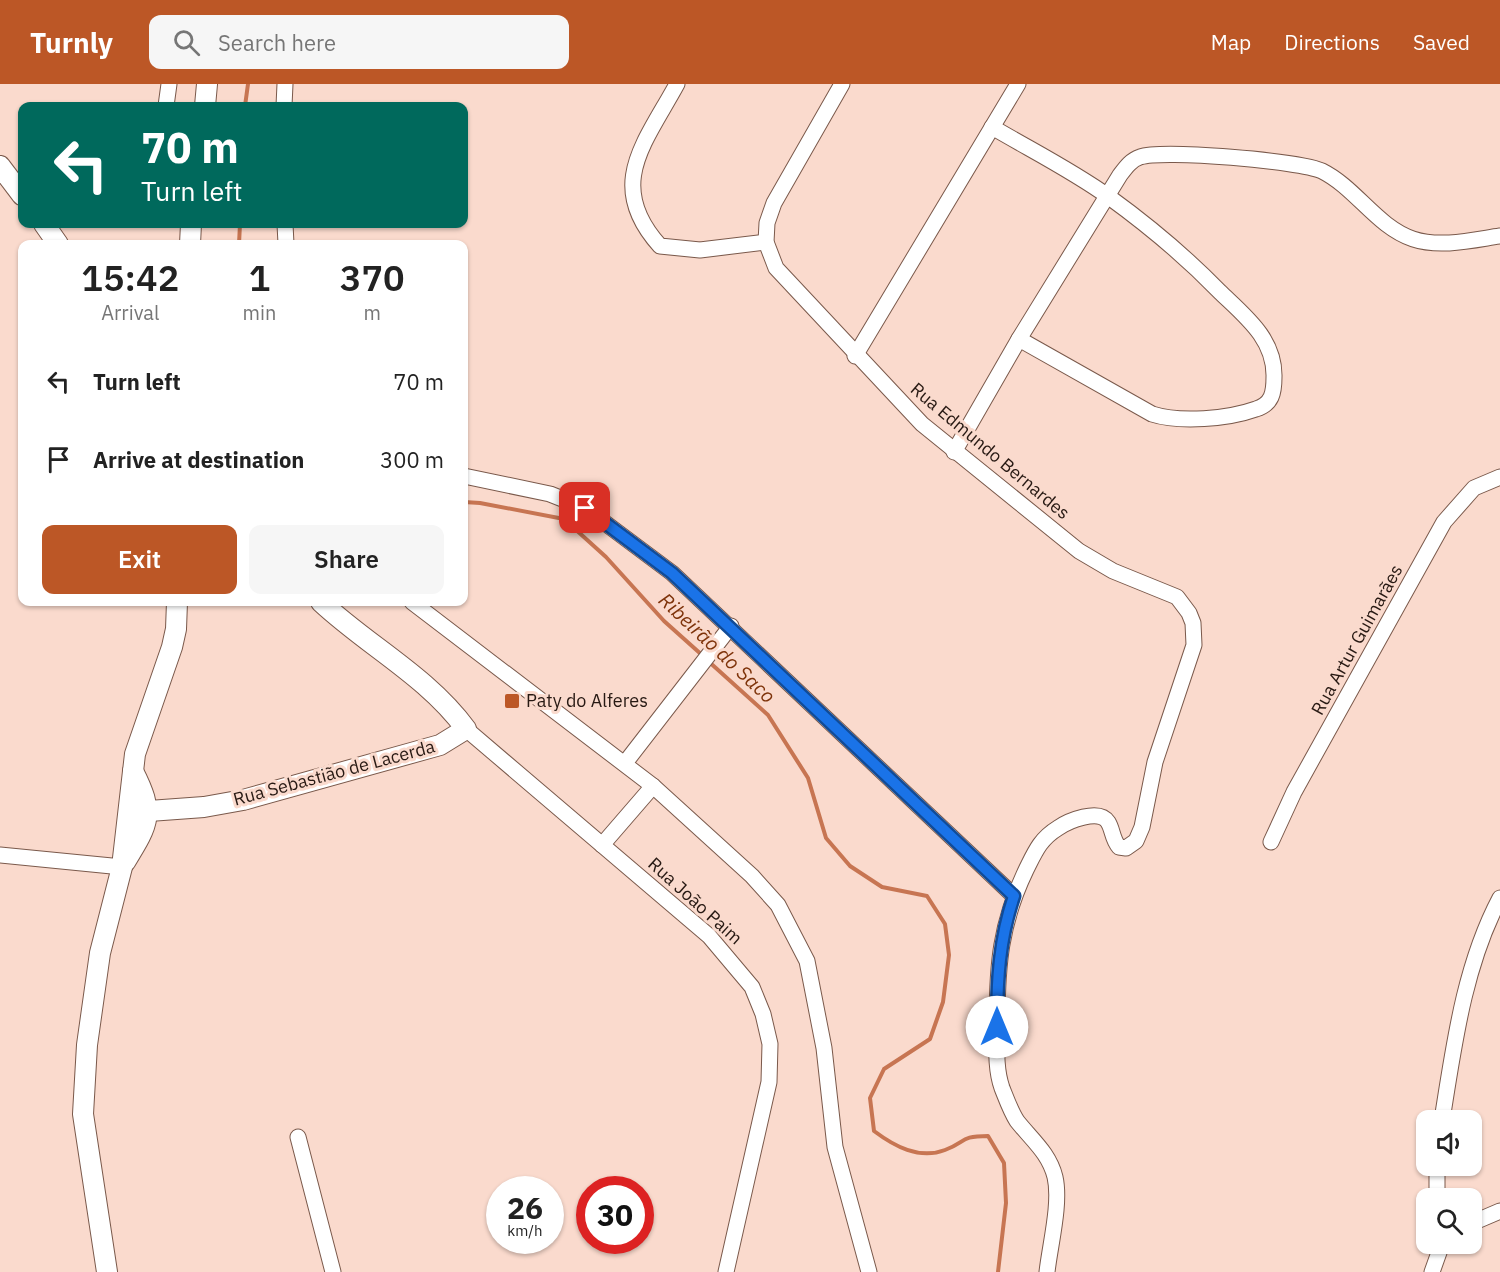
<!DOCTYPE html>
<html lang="en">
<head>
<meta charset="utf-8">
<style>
	body { margin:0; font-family:"IBM Plex Sans",sans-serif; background:#f6f6f6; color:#222; height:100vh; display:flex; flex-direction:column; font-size:22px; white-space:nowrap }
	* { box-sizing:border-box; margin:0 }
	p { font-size:20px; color:#767676 }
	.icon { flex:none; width:33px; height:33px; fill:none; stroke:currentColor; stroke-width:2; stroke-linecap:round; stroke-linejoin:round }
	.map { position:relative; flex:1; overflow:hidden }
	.drawer { position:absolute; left:18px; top:156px; width:450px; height:366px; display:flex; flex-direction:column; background:#fff; border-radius:12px; box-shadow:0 2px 4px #0004 }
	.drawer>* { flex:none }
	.guide { position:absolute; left:18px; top:18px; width:450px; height:126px; border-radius:12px; box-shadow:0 2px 4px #0004; background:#00695c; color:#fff; overflow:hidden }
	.buttons { position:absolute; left:1416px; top:1026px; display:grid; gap:12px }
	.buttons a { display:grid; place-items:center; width:66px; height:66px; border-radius:12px; background:#fff; box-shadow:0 2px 4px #0004; font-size:30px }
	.speed { position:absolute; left:486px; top:1092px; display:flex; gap:12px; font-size:30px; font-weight:700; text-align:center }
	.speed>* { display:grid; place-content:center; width:78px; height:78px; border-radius:50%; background:#fff; box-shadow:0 2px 4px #0004; line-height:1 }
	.speed small { font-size:15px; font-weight:400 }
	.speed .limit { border:9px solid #d22; background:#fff; color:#111 }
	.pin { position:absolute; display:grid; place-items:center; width:51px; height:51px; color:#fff; margin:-26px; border-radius:12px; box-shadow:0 3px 9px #0006 }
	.me { position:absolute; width:66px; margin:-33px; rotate:0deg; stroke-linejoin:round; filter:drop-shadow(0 0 4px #0008) }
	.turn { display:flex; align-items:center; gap:21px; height:126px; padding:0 24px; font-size:27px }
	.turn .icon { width:78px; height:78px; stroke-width:2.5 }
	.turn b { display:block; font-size:42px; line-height:51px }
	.eta { display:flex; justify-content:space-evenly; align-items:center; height:102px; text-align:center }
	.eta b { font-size:36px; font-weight:600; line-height:42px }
	.primary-button { display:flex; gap:12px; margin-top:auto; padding:12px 24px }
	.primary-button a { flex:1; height:69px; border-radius:12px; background:#bc5726; color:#fff; font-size:24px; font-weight:600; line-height:69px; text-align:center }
	.primary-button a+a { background:#f6f6f6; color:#222 }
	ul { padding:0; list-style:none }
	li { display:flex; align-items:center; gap:18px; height:78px; padding:0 24px }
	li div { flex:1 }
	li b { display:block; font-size:22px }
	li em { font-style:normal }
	header { display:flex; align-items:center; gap:36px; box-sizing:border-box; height:84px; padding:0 30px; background:#bc5726; color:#fff }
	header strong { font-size:28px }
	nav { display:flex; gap:33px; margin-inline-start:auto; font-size:21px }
	.search { width:420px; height:54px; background:#f6f6f6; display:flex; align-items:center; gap:15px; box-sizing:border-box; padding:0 21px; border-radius:12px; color:#767676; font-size:22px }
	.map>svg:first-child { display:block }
</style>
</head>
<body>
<header>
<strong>Turnly</strong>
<div class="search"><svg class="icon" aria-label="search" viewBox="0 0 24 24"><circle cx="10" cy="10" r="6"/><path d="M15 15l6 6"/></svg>Search here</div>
<nav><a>Map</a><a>Directions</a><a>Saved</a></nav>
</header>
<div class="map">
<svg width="1500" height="1188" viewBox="0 0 1500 1188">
	<rect width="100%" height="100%" fill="#fadacd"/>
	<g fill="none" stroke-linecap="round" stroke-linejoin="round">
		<!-- stream -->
		<g stroke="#c77552" stroke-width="4">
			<path d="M245,22l3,-22"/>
			<path d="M239,160l1,-20"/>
			<path d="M464,418l16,1 84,16 42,38 58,64 38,34"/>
			<path d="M707,576l61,55 40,63 18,60 24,28 32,21 45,9 18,28 4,31 -6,47 -13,37 -46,30 -14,29 4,33c20,15 45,29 71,19 22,-8 14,-14 43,-14l16,27 2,40 -8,69"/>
		</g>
		<!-- minor casing -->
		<g stroke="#7a594b" stroke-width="17">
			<g id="minor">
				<path d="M677,0c-32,59 -72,101 -17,162l40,4 66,-8"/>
				<path d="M842,0l-68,119 -7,20 -1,19 10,26 146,156 157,127 34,20 64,26 12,16 4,10 1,22 -39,117 -13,65 -6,14 -10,7 -7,-1c-7,-8 -6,-17 -11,-25 -9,-14 -40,-1 -50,6 -18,11 -23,24 -32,42 -26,54 -29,96 -29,155 0,21 -2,43 5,63 4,10 9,24 15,33 15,19 32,32 38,56 6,26 -5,68 -8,95"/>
				<path d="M166,22l3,-22"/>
				<path d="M284,22l1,-22"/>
				<path d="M285,140l1,20"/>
				<path d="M1019,255l101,-164c6,-8 11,-15 20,-18 22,-8 161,4 182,14 34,17 55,56 91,68 27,9 60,1 87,-3"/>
				<path d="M855,272l163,-272"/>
				<path d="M954,368l65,-113 133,75c28,9 76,5 104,-5 16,-5 18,-16 18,-32 1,-38 -29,-61 -54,-85 -34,-35 -71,-66 -111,-95 -36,-26 -78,-47 -117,-70"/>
				<path d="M464,392l86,18 35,14 87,65 342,323"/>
				<path d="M412,518l241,184 99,90 26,29 29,56 17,87 11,99 34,125"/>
				<path d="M466,645l243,207 43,51 11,27 7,30 -1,38 -43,190"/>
				<path d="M625,679l106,-137"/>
				<path d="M1271,758l23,-50 150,-270 30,-34 26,-11"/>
				<path d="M602,761l51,-59"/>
				<path d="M0,771l122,12"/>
				<path d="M1442,1036c12,-75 22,-154 58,-222"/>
				<path d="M298,1053l35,135"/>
				<path d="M1437,1114v-32"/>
				<path d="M1472,1139l28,-12"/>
				<path d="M1432,1188l10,-28"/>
			</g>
		</g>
		<!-- major casing -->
		<g stroke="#7a594b" stroke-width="22">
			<g id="major">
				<path d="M205,22l2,-22"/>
				<path d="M0,82l22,29"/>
				<path d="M44,140l14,20"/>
				<path d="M190,160l1,-20"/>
				<path d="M149,727l55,-4 39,-7 197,-55 26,-16c-39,-53 -98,-83 -145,-127"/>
				<path d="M125,778c24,-39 30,-48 8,-91"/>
				<path d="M107,1188l-24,-158 4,-69 13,-92 22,-86 13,-113 37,-107 4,-18 1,-27"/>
			</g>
		</g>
		<!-- minor -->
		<use href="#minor" stroke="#fff" stroke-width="15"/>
		<!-- major -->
		<use href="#major" stroke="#fff" stroke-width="20"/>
	</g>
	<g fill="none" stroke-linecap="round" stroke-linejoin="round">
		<!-- route casing -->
		<g stroke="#114b97" stroke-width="15">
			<path id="route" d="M585,424l87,65 342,323c-15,44 -17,85 -17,131"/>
		</g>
		<!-- route -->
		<use href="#route" stroke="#1a73e8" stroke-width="10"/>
	</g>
	<!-- markers -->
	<rect fill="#bc5726" stroke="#fadacd" stroke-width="2" x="504" y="609" width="16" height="16" rx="3"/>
	<g text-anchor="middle" stroke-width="6" stroke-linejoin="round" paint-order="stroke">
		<!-- street labels -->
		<g font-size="18" fill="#271913" stroke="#fadacd">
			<text transform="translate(990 367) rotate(40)" y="6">Rua Edmundo Bernardes</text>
			<text transform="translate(1357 556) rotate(-61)" y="6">Rua Artur Guimarães</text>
			<text transform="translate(334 689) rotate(-15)" y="6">Rua Sebastião de Lacerda</text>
			<text transform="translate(695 817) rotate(42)" y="6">Rua João Paim</text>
		</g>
		<!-- poi labels -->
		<g font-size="18" fill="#271913" stroke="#fadacd" text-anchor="start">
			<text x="526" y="623">Paty do Alferes</text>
		</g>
		<!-- water labels -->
		<g font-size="20" font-style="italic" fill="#7e330a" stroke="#fadacd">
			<text transform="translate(717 564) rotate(43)" y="7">Ribeirão do Saco</text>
		</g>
	</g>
</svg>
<div class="buttons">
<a><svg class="icon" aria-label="sound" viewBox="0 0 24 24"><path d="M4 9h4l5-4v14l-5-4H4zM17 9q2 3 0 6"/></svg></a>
<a><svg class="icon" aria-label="search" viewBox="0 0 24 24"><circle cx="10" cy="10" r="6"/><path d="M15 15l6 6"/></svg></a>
</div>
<div class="speed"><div>26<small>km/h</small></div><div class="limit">30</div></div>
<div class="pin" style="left:585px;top:424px;background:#d93025"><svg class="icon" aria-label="arrive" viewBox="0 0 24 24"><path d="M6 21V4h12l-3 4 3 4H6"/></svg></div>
<svg class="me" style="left:997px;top:943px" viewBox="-20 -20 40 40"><circle r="19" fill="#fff"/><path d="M0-13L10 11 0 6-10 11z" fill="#1a73e8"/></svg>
<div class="guide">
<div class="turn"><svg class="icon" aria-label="left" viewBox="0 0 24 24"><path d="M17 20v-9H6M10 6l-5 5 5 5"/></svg><div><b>70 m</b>Turn left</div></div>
</div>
<section class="drawer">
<div class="eta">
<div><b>15:42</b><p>Arrival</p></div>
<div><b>1</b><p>min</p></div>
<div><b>370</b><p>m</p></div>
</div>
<ul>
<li><svg class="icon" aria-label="left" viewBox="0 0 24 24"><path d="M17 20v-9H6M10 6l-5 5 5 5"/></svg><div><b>Turn left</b></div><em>70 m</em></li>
<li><svg class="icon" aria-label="arrive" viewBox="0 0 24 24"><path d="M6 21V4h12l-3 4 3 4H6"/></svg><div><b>Arrive at destination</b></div><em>300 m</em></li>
</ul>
<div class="primary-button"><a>Exit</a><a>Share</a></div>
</section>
</div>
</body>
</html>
